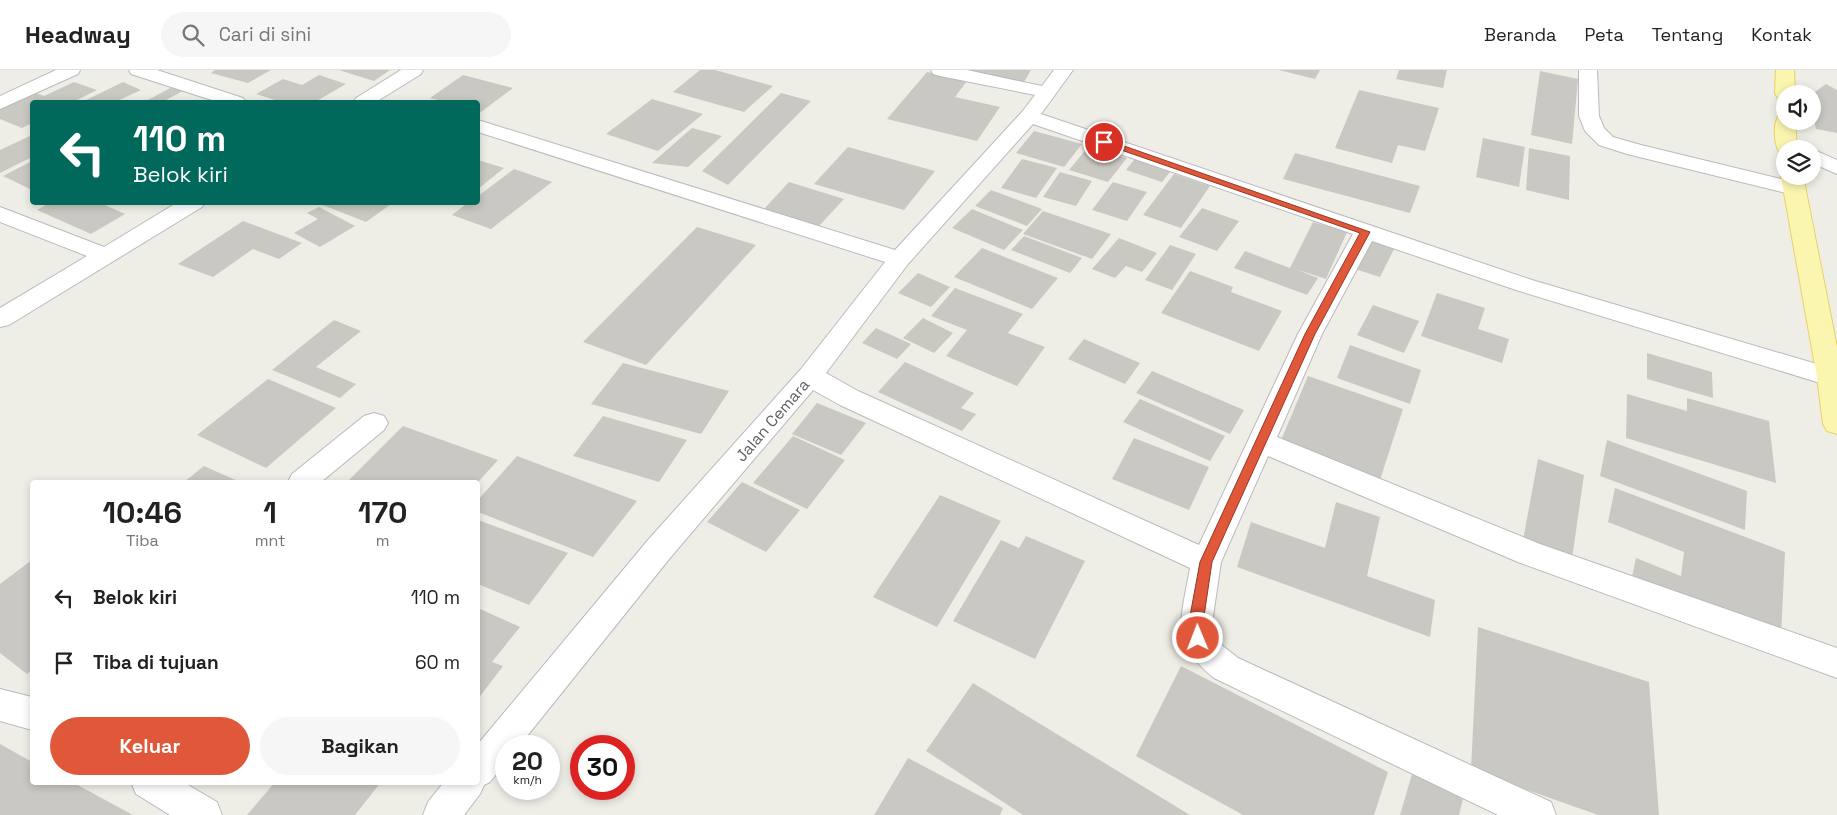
<!DOCTYPE html>
<html lang="id">
<head>
<meta charset="utf-8">
<style>
	body { margin:0; font-family:"Space Grotesk",sans-serif; background:#f6f6f6; color:#222; height:100vh; display:flex; flex-direction:column; font-size:19px; white-space:nowrap }
	* { box-sizing:border-box; margin:0 }
	p { font-size:16px; color:#767676 }
	.icon { flex:none; width:28px; height:28px; fill:none; stroke:currentColor; stroke-width:2; stroke-linecap:round; stroke-linejoin:round }
	.map { position:relative; flex:1; overflow:hidden }
	.sheet { position:absolute; left:30px; top:410px; width:450px; height:305px; display:flex; flex-direction:column; background:#fff; border-radius:5px; box-shadow:0 2px 8px #0003 }
	.sheet>* { flex:none }
	.banner { position:absolute; left:30px; top:30px; width:450px; height:105px; border-radius:5px; box-shadow:0 2px 8px #0003; background:#00695c; color:#fff; overflow:hidden }
	.buttons { position:absolute; left:1776px; top:15px; display:grid; gap:10px }
	.buttons a { display:grid; place-items:center; width:45px; height:45px; border-radius:50%; background:#fff; box-shadow:0 2px 8px #0003; font-size:25px }
	.speed { position:absolute; left:495px; top:665px; display:flex; gap:10px; font-size:25px; font-weight:700; text-align:center }
	.speed>* { display:grid; place-content:center; width:65px; height:65px; border-radius:50%; background:#fff; box-shadow:0 2px 8px #0003; line-height:1 }
	.speed small { font-size:12px; font-weight:400 }
	.speed .limit { border:8px solid #d22; background:#fff; color:#111 }
	.pin { position:absolute; display:grid; place-items:center; width:42px; height:42px; color:#fff; margin:-21px; border:2px solid #fff; border-radius:50%; box-shadow:0 1px 5px #0007 }
	.me { position:absolute; width:55px; margin:-28px; rotate:359deg; stroke-linejoin:round; filter:drop-shadow(0 0 4px #0008) }
	.turn { display:flex; align-items:center; gap:18px; height:105px; padding:0 20px; font-size:22px }
	.turn .icon { width:65px; height:65px; stroke-width:2.5 }
	.turn b { display:block; font-size:35px; line-height:42px }
	.eta { display:flex; justify-content:space-evenly; align-items:center; height:85px; text-align:center }
	.eta b { font-size:30px; font-weight:700; line-height:35px }
	.action { display:flex; gap:10px; margin-top:auto; padding:10px 20px }
	.action a { flex:1; height:58px; border-radius:30px; background:#e0573a; color:#fff; font-size:20px; font-weight:700; line-height:58px; text-align:center }
	.action a+a { background:#f6f6f6; color:#222 }
	ul { padding:0; list-style:none }
	li { display:flex; align-items:center; gap:15px; height:65px; padding:0 20px }
	li div { flex:1 }
	li b { display:block; font-size:19px }
	li em { font-style:normal }
	header { display:flex; align-items:center; gap:30px; box-sizing:border-box; height:70px; padding:0 25px; background:#fff; border-bottom:1px solid #e0e0e0 }
	header strong { font-size:24px }
	nav { display:flex; gap:28px; margin-inline-start:auto; font-size:18px }
	.search { width:350px; height:45px; background:#f6f6f6; display:flex; align-items:center; gap:12px; box-sizing:border-box; padding:0 18px; border-radius:28px; color:#767676; font-size:19px }
	.map>svg:first-child { display:block }
</style>
</head>
<body>
<header>
<strong>Headway</strong>
<div class="search"><svg class="icon" aria-label="search" viewBox="0 0 24 24"><circle cx="10" cy="10" r="6"/><path d="M15 15l6 6"/></svg>Cari di sini</div>
<nav><a>Beranda</a><a>Peta</a><a>Tentang</a><a>Kontak</a></nav>
</header>
<div class="map">
<svg width="1837" height="745" viewBox="0 0 1837 745">
	<rect width="100%" height="100%" fill="#efeee6"/>
	<!-- building -->
	<g fill="#cac8c2">
		<path d="M215,0h56l-23,13 -37,-10z"/>
		<path d="M339,0h51l-16,11z"/>
		<path d="M700,0h15l58,16 -29,26 -71,-20z"/>
		<path d="M966,0h65l-7,12z"/>
		<path d="M1279,0h41l-5,9z"/>
		<path d="M1399,0h48l-4,18 -47,-9z"/>
		<path d="M1540,1l38,8 -6,65 -41,-9z"/>
		<path d="M927,2l40,9 -12,16 45,10 -23,34 -90,-22z"/>
		<path d="M319,5l27,9 -31,18h-34l-25,-8 27,-15 19,6z"/>
		<path d="M463,5l50,13 -32,24 -3,-1v-9h-31l-17,-4z"/>
		<path d="M74,12l23,8 -24,12h-41v21l-10,5 -22,-9v-11l34,-16 10,4z"/>
		<path d="M123,12l18,8 -26,12h-33z"/>
		<path d="M1826,14l11,6v43l-21,-4 -4,-17v-18z"/>
		<path d="M172,17l11,4 -17,9 7,2h-29z"/>
		<path d="M1359,20l80,18 -14,43 -27,-6 -6,18 -57,-15z"/>
		<path d="M781,23l30,8 -83,84 -26,-14z"/>
		<path d="M652,29l51,15 -45,37 -52,-17z"/>
		<path d="M692,58l30,8 -34,31 -36,-4z"/>
		<path d="M1034,61l48,13 -18,23 -48,-14z"/>
		<path d="M32,65v22l-32,16v-23z"/>
		<path d="M1483,68l42,9 -6,40 -43,-10z"/>
		<path d="M1089,76l38,12 -19,24 -39,-12z"/>
		<path d="M848,77l87,24 -31,39 -90,-26z"/>
		<path d="M1529,78l41,8 -1,44 -43,-10z"/>
		<path d="M1295,83l125,33 -10,27 -127,-34z"/>
		<path d="M1137,86l36,12 -11,14 -36,-12z"/>
		<path d="M1022,89l35,9 -21,30 -35,-10z"/>
		<path d="M478,90l26,8 -26,21z"/>
		<path d="M32,91v29l-29,-14z"/>
		<path d="M514,99l38,13 -61,47 -39,-14 17,-13h9v-6z"/>
		<path d="M1060,102l32,9 -16,25 -33,-9z"/>
		<path d="M1174,104l36,12 -29,42 -38,-13z"/>
		<path d="M789,112l55,17 -25,27 -55,-17z"/>
		<path d="M1113,112l34,10 -20,29 -35,-11z"/>
		<path d="M991,120l51,19 -15,17 -52,-20z"/>
		<path d="M51,132h59l-5,3 20,9 -34,20 -54,-24z"/>
		<path d="M315,132h79l-28,20z"/>
		<path d="M319,137l36,19 -35,21 -26,-14 24,-14 -11,-6z"/>
		<path d="M1202,138l37,13 -22,30 -38,-14z"/>
		<path d="M972,139l51,21 -19,20 -52,-22z"/>
		<path d="M1043,141l68,23 -19,25 -69,-25z"/>
		<path d="M243,151l59,22 -23,16 -26,-10 -40,28 -35,-13z"/>
		<path d="M1313,152l34,10 -21,47 -31,-10 23,9 -11,17 -73,-27 11,-17 45,17z"/>
		<path d="M697,157l59,18 -110,120 -63,-23z"/>
		<path d="M1024,166l58,22 -12,15 -59,-23z"/>
		<path d="M1119,168l38,15 -15,19 -16,-6 -11,12 -23,-9z"/>
		<path d="M1371,169l24,8 -15,30 -25,-8z"/>
		<path d="M1170,175l26,9 -24,36 -27,-10z"/>
		<path d="M982,178l76,30 -26,31 -78,-32z"/>
		<path d="M1190,201l43,16 -2,5 51,19 -23,40 -98,-38z"/>
		<path d="M918,203l32,14 -19,20 -33,-14z"/>
		<path d="M955,218l68,26 -15,19 37,14 -28,39 -71,-30 21,-26 -36,-14z"/>
		<path d="M1437,223l48,15 -7,21 31,10 -7,24 -81,-27z"/>
		<path d="M1373,235l46,16 -15,32 -47,-18z"/>
		<path d="M923,248l30,15 -19,20 -31,-15z"/>
		<path d="M334,250l27,11 -45,36 40,17 -16,14 -68,-28z"/>
		<path d="M876,258l35,16 -14,15 -35,-16z"/>
		<path d="M1084,269l56,24 -15,21 -57,-25z"/>
		<path d="M1350,275l71,25 -11,34 -73,-26z"/>
		<path d="M1647,283l65,19 1,26 -66,-19z"/>
		<path d="M905,292l69,31 -13,15 15,6 -14,17 -84,-39z"/>
		<path d="M623,293l106,28 -28,43 -110,-30z"/>
		<path d="M1152,301l92,39 -14,24 -94,-41z"/>
		<path d="M1308,306l95,33 -24,74 -100,-38z"/>
		<path d="M268,309l68,29 -70,60 -69,-33z"/>
		<path d="M1627,324l60,17v-13l82,23 7,62 -150,-45z"/>
		<path d="M1140,329l85,37 -15,25 -87,-39z"/>
		<path d="M817,333l49,20 -25,32 -49,-21z"/>
		<path d="M603,346l84,24 -28,42 -86,-26z"/>
		<path d="M403,356l95,34 -20,22h-131z"/>
		<path d="M793,366l52,24 -38,49 -54,-26z"/>
		<path d="M1134,368l75,29 -20,43 -77,-31z"/>
		<path d="M1607,370l140,51 -2,39 -145,-54z"/>
		<path d="M517,386l120,45 -44,56 -115,-45v-12z"/>
		<path d="M1538,389l46,16 -12,84 -49,-19z"/>
		<path d="M204,396l36,16h-56z"/>
		<path d="M742,412l58,28 -34,42 -59,-30z"/>
		<path d="M1615,418l170,64 -4,85 -149,-60 4,-19 45,18 3,-24 -76,-30z"/>
		<path d="M940,425l61,26 -64,106 -64,-30z"/>
		<path d="M1336,432l44,15 -13,59 68,24 -5,37 -193,-70 14,-45 74,26z"/>
		<path d="M478,450l90,33 -39,52 -51,-21z"/>
		<path d="M1026,466l59,25 -50,98 -82,-38 48,-81 18,8z"/>
		<path d="M32,490v110l-5,4 -27,-21v-69z"/>
		<path d="M478,538l42,19 -28,35 11,4 -25,33z"/>
		<path d="M1478,557l171,55 10,133h-61l-127,-45z"/>
		<path d="M1181,596l207,106 -14,43h-131l-107,-59z"/>
		<path d="M973,613l217,132h-167l-97,-64z"/>
		<path d="M0,674l32,18v20h40l61,33h-133z"/>
		<path d="M908,688l95,50 -3,7h-126z"/>
		<path d="M1412,704l51,25 -4,16h-59z"/>
		<path d="M275,712h106l-26,33h-108z"/>
	</g>
	<g fill="none" stroke-linecap="round" stroke-linejoin="round">
		<!-- minor casing -->
		<g stroke="#b8babf" stroke-width="2">
			<g id="minor">
				<path d="M56,0h24l-2,4 -78,35v-13z"/>
				<path d="M129,0h28l86,28 3,4h-28l-87,-28z"/>
				<path d="M401,0h22l-2,4 -45,28h-23l3,-4z"/>
				<path d="M931,0h36l75,16 12,-16h19l-32,44 491,166 305,90v14l-7,2 -314,-96 -144,-49 -50,93 -45,103 263,107 297,104v30l-319,-116 -250,-106 -47,106 -8,54 1,18 9,12 15,12 313,144 5,13h-58l-284,-137c-45,-37 -33,-58 -24,-110l-350,-163 -27,-15 -143,168 -151,188h-13v16l-16,20 -6,3 -4,9 -16,21h-41l5,-13 16,-20h34v-38l170,-204 153,-171 84,-107 -407,-130v-12l417,130 127,-138 13,-17 -95,-19 -7,-2zM1033,54l320,110 -55,100 -99,211 -341,-154 -32,-18 82,-109z"/>
				<path d="M1579,0h18l2,46 5,12 9,9 28,8 161,39 3,5 -3,5 -8,1 -167,-41 -28,-9 -14,-14 -6,-15z"/>
				<path d="M1812,79l25,11v14l-25,-11z"/>
				<path d="M178,132h27l-3,5 -193,118 -9,2v-19l87,-52 -87,-34v-15l104,40z"/>
				<path d="M374,343l10,3 4,7 -4,7 -63,52h-33l4,-8 72,-58z"/>
				<path d="M0,619l32,8v33l-32,-9z"/>
				<path d="M131,712h52l34,20 5,13h-52l-34,-21z"/>
			</g>
		</g>
		<!-- primary casing -->
		<g stroke="#ead163" stroke-width="2">
			<g id="primary">
				<path d="M1776,0h18l1,24h-10v6l-7,-2 -3,-4z"/>
				<path d="M1785,45v6h10l2,28h-12v6l-5,-2c-6,-7 -7,-29 -2,-36z"/>
				<path d="M1785,101v5h18l34,171v87l-10,-3 -4,-7 -6,-47 -36,-201z"/>
			</g>
		</g>
		<!-- minor -->
		<use href="#minor" fill="#fff" fill-rule="evenodd"/>
		<!-- primary -->
		<use href="#primary" fill="#fbf6af" fill-rule="evenodd"/>
	</g>
	<!-- route -->
	<path fill="#e0573a" stroke="#923926" d="M1104,69l266,93 -55,102 -103,228 -8,54v22l-2,4 -4,2 -5,-2 -2,-4 -1,-22 10,-54 105,-228 55,-101 -259,-90 -1,-1z"/>
	<g text-anchor="middle" stroke-width="4" stroke-linejoin="round" paint-order="stroke">
		<!-- street labels -->
		<g font-size="16" fill="#5d6065" stroke="#fff">
			<text transform="translate(772 350) rotate(-49)" y="6">Jalan Cemara</text>
		</g>
	</g>
</svg>
<div class="buttons">
<a><svg class="icon" aria-label="sound" viewBox="0 0 24 24"><path d="M4 9h4l5-4v14l-5-4H4zM17 9q2 3 0 6"/></svg></a>
<a><svg class="icon" aria-label="layers" viewBox="0 0 24 24"><path d="M12 4l9 5-9 5-9-5zM3 14l9 5 9-5"/></svg></a>
</div>
<div class="speed"><div>20<small>km/h</small></div><div class="limit">30</div></div>
<div class="pin" style="left:1104px;top:72px;background:#d93025"><svg class="icon" aria-label="arrive" viewBox="0 0 24 24"><path d="M6 21V4h12l-3 4 3 4H6"/></svg></div>
<svg class="me" style="left:1198px;top:568px" viewBox="-20 -20 40 40"><circle r="17" fill="#e0573a" stroke="#fff" stroke-width="3"/><path d="M0-11L8 9 0 5-8 9z" fill="#fff"/></svg>
<div class="banner">
<div class="turn"><svg class="icon" aria-label="left" viewBox="0 0 24 24"><path d="M17 20v-9H6M10 6l-5 5 5 5"/></svg><div><b>110 m</b>Belok kiri</div></div>
</div>
<section class="sheet">
<div class="eta">
<div><b>10:46</b><p>Tiba</p></div>
<div><b>1</b><p>mnt</p></div>
<div><b>170</b><p>m</p></div>
</div>
<ul>
<li><svg class="icon" aria-label="left" viewBox="0 0 24 24"><path d="M17 20v-9H6M10 6l-5 5 5 5"/></svg><div><b>Belok kiri</b></div><em>110 m</em></li>
<li><svg class="icon" aria-label="arrive" viewBox="0 0 24 24"><path d="M6 21V4h12l-3 4 3 4H6"/></svg><div><b>Tiba di tujuan</b></div><em>60 m</em></li>
</ul>
<div class="action"><a>Keluar</a><a>Bagikan</a></div>
</section>
</div>
</body>
</html>
